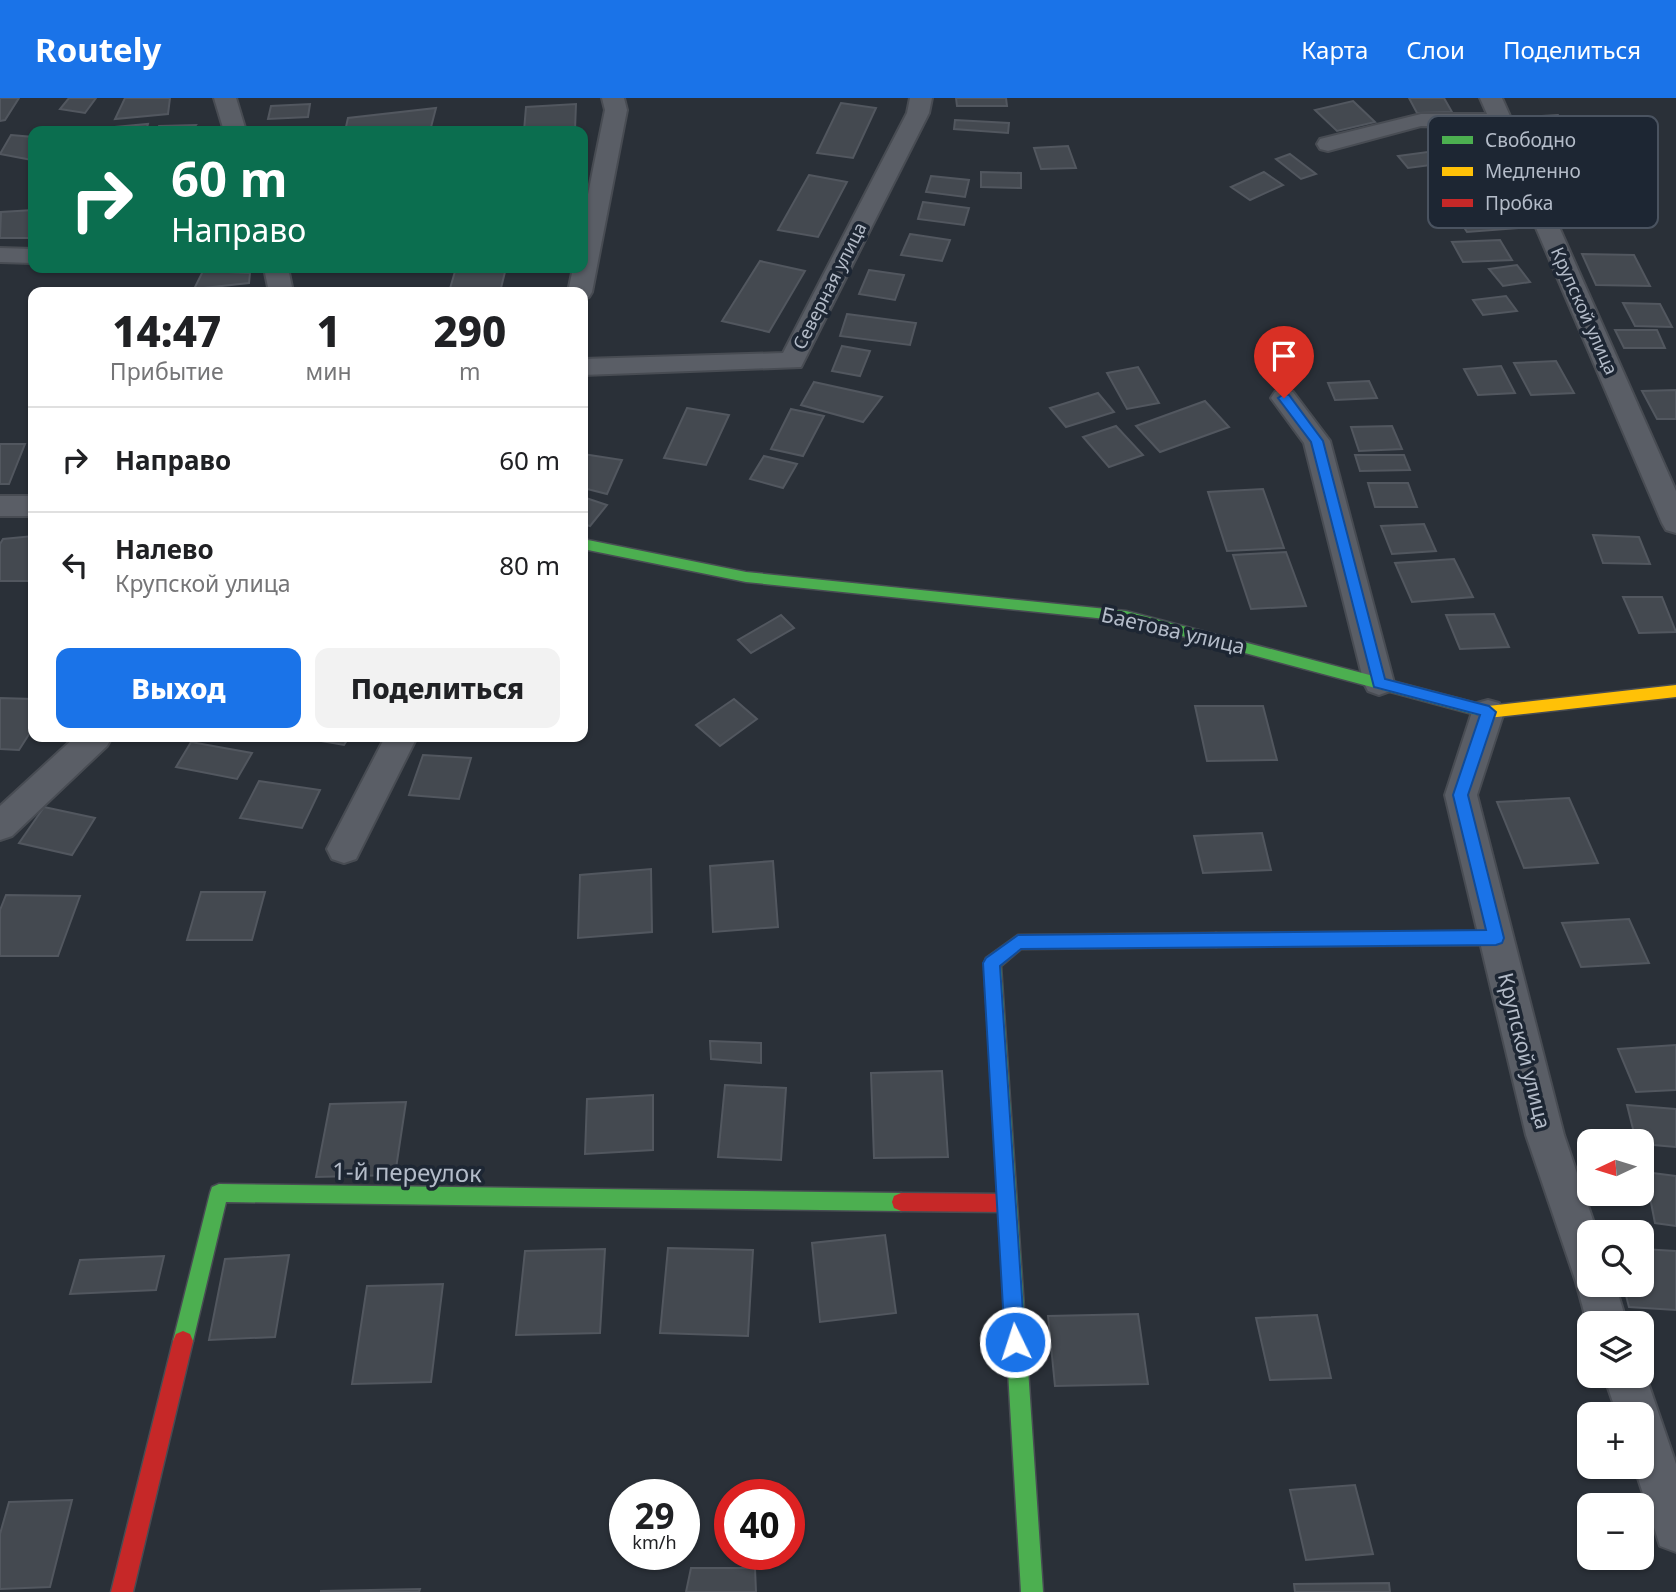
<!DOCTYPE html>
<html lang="ru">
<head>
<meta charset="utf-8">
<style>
	body { margin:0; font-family:"Noto Sans",sans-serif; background:#f2f2f2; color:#202124; height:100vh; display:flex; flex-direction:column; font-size:26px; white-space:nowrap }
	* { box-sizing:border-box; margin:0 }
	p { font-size:23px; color:#757577 }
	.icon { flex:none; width:38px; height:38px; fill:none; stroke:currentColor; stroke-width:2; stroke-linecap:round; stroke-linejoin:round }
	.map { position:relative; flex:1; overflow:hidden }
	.sheet { position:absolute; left:28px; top:189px; width:560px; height:455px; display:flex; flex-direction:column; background:#fff; border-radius:14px; box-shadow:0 2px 5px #0004 }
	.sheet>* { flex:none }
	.top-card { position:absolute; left:28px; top:28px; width:560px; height:147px; border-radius:14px; box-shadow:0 2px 5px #0004; background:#0b6e4f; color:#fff; overflow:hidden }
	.needle { width:46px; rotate:266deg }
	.tools { position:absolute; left:1577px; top:1031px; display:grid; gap:14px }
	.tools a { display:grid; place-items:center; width:77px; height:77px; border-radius:14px; background:#fff; box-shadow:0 2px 5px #0004; font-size:35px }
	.speed { position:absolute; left:609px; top:1381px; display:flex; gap:14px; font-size:35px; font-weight:700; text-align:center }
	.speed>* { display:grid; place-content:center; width:91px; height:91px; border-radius:50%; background:#fff; box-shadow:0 2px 5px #0004; line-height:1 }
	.speed small { font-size:18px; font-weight:400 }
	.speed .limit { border:10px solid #d22; background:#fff; color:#111 }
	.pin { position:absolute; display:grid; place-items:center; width:60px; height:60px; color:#fff; margin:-72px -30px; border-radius:50% 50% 50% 0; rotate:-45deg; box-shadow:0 0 7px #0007 }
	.pin .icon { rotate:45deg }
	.me { position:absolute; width:77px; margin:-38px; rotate:356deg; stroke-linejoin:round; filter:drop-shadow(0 0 5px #0008) }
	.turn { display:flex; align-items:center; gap:24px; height:147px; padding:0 28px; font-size:32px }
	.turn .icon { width:91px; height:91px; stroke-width:2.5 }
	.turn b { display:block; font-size:49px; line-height:60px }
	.eta { display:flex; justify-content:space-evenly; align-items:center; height:119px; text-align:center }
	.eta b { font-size:42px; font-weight:800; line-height:49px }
	.action { display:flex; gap:14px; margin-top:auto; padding:14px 28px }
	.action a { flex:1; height:80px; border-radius:14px; background:#1a73e8; color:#fff; font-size:28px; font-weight:800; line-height:80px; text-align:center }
	.action a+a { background:#f2f2f2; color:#202124 }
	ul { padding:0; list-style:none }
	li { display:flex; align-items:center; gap:21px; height:105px; padding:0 28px; border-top:2px solid #e0e0e0 }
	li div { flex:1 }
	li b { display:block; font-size:26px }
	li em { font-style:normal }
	header { display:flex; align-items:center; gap:42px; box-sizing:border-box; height:98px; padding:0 35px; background:#1a73e8; color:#fff }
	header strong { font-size:33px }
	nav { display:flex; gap:38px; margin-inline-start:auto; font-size:24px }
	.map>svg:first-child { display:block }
</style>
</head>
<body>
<header>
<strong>Routely</strong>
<nav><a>Карта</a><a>Слои</a><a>Поделиться</a></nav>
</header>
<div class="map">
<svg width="1676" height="1494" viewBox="0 0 1676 1494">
	<rect width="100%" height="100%" fill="#2a3038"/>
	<!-- building -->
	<g fill="#444950" stroke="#52575f" stroke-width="2">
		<path d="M0,0h19l-14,22 -5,1z"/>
		<path d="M69,0h27l-11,15 -25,-4z"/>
		<path d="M125,0h45l-2,16 -53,5z"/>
		<path d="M956,0h50l1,8h-50z"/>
		<path d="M1409,0h35l8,14 -35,1z"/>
		<path d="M1353,3l22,21 -38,9 -22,-21z"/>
		<path d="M841,5l35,5 -23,50 -36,-5z"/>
		<path d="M310,6l-2,13 -40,2 3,-13z"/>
		<path d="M576,6l-1,26 -51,1 2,-24z"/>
		<path d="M436,10l-6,23h-85l3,-13z"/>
		<path d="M1558,17l13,18 -36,2 -12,-18z"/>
		<path d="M955,22l54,3 -1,10 -54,-4z"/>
		<path d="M148,26l-2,7h-43l1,-3z"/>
		<path d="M196,27l-4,6h-35l2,-5z"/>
		<path d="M11,37l22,2 -1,23 -32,-6z"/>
		<path d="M1068,48l8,22 -35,1 -7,-21z"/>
		<path d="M1435,53l11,12 -38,5 -10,-12z"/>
		<path d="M1290,56l26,20 -15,5 -25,-20z"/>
		<path d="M981,74l40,1v15l-40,-1z"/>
		<path d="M1264,74l19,13 -33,15 -19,-13z"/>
		<path d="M809,77l38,7 -29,55 -40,-7z"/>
		<path d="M931,78l38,4 -4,17 -39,-5z"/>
		<path d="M923,104l46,6 -5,17 -46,-6z"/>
		<path d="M33,112v19l-3,9h-30l1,-26z"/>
		<path d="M1508,113l12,17 -53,4 -11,-17z"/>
		<path d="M910,136l40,6 -8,21 -41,-6z"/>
		<path d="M1500,142l12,20 -49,2 -11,-20z"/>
		<path d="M1582,156l52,1 16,31 -54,-1z"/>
		<path d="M760,163l45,10 -36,61 -47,-11z"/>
		<path d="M1517,167l13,17 -27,4 -14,-17z"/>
		<path d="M456,170h50l-6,24h-51z"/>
		<path d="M869,172l35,5 -9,25 -36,-6z"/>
		<path d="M203,173l47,2 -1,10 -55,6z"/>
		<path d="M1506,198l11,15 -34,4 -10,-15z"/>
		<path d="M1623,205l37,1 12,23 -37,-1z"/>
		<path d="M847,216l69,9 -6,22 -70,-9z"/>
		<path d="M1615,232h42l8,18h-41z"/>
		<path d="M842,248l28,5 -10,25 -28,-5z"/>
		<path d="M1556,263l18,32 -43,2 -17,-32z"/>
		<path d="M1501,268l14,27 -37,2 -14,-26z"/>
		<path d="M1138,269l21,36 -32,6 -20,-36z"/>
		<path d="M1369,283l8,17 -42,2 -7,-17z"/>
		<path d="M814,284l68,15 -19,25 -62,-17z"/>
		<path d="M1676,292v29h-19l-15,-28z"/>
		<path d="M1098,295l16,19 -48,15 -16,-19z"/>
		<path d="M1205,303l24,26 -69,25 -24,-26z"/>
		<path d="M687,310l42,7 -23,50 -42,-7z"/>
		<path d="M791,311l33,7 -21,40 -32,-7z"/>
		<path d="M1116,328l27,29 -34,12 -26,-30z"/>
		<path d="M1392,328l10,23 -43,2 -8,-24z"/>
		<path d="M0,346h25l-16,40h-9z"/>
		<path d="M583,356l39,6 -15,34 -24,-6z"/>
		<path d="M1355,357h49l6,15 -50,1z"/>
		<path d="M764,358l33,8 -14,24 -33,-9z"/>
		<path d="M1368,385h40l9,24h-42z"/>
		<path d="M1263,391l21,59 -57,3 -19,-59z"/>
		<path d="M583,399l24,8 -17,21 -7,-2z"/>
		<path d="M1424,426l12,27 -44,3 -11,-28z"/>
		<path d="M1593,437l46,2 11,27 -47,-1z"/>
		<path d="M33,438v45h-33v-37l3,-5z"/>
		<path d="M1286,454l20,54 -55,3 -18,-54z"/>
		<path d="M1454,461l19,38 -61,5 -17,-39z"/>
		<path d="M1623,499h39l14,35 -37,1z"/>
		<path d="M1494,516l15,33 -49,2 -14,-34z"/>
		<path d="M781,517l13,13 -43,25 -13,-13z"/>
		<path d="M0,600l33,1v29l-14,22 -19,-1z"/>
		<path d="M734,601l23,20 -37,27 -24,-21z"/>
		<path d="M1195,608h68l14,54 -70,1z"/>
		<path d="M298,639h51l-5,8z"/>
		<path d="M191,644l61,11 -15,26 -61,-12z"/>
		<path d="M423,657l48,3 -12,41 -50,-4z"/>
		<path d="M259,683l61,9 -18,38 -62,-10z"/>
		<path d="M1569,700l29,65 -74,5 -27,-66z"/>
		<path d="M44,709l51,11 -23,37 -53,-12z"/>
		<path d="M1262,735l9,37 -68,3 -9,-37z"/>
		<path d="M773,763l5,66 -65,5 -3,-66z"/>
		<path d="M651,771l1,63 -74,6 2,-63z"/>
		<path d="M201,794h64l-13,48h-65z"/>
		<path d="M6,797l74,1 -22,60h-58v-46z"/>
		<path d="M1629,821l20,44 -68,4 -19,-44z"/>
		<path d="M710,943l51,2v20l-50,-4z"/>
		<path d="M1676,947v45l-40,2 -18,-43z"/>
		<path d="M942,973l6,86 -74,1 -3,-85z"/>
		<path d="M725,987l61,3 -5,72 -63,-3z"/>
		<path d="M653,997v55l-68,4 2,-55z"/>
		<path d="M406,1004l-11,73 -79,2 14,-73z"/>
		<path d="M1627,1007l49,4v38l-34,-3v-3h-6z"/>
		<path d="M1645,1074l31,4v50l-21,-3z"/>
		<path d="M885,1137l11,78 -76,9 -8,-79z"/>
		<path d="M668,1150l85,2 -5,86 -88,-3z"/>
		<path d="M605,1151l-5,84 -84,2 9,-84z"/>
		<path d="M1642,1151l34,2v59l-47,-3 -6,-23h19z"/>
		<path d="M289,1157l-14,82 -66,3 16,-81z"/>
		<path d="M164,1158l-8,34 -86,4 10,-34z"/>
		<path d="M443,1186l-12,98 -79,2 15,-98z"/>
		<path d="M1138,1216l10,70 -93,2 -7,-70z"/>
		<path d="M1317,1217l14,63 -61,2 -14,-62z"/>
		<path d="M1355,1387l18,69 -67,6 -16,-70z"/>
		<path d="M72,1402l-22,87 -50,2v-55l9,-32z"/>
		<path d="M691,1470h64l1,24h-70z"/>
		<path d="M1389,1485l1,9h-95l-1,-8z"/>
		<path d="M420,1491l-1,3h-98v-1z"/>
	</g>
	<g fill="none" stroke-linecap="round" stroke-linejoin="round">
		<!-- street casing -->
		<g stroke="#484c53" stroke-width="4">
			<g id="street">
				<path d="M214,0h22l10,33h-22z"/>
				<path d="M602,0h22l3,12 -35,182 -3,5 -6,2v-7h-15l5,-24h10v-49l22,-109z"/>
				<path d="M910,0h22l-3,15 -128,254 -218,8v-16l200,-6 124,-240z"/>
				<path d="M1480,0h22l174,393v42l-10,-3 -4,-7 -169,-396 -72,-1 -93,25 -8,-2 -3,-5 3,-5 101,-25h66z"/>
				<path d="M0,150l33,1v14l-33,-1z"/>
				<path d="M264,170h24l5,24h-24z"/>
				<path d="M1284,291l9,3 37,49 64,242 -4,8 -11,4 -11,-4 -4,-8 -60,-240 -33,-45 4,-6z"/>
				<rect x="0" y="398" width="33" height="20"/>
				<path d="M1488,602l11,3 5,9 -27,83 87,340 33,97h-8v52h26l12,39h-38v6l-2,-6 -11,-41 -50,-147 -81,-340 27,-83 5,-9z"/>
				<path d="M75,639h37l-5,9 -95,90 -12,4v-34z"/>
				<path d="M385,639h32l-61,122 -12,4 -12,-4 -5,-10z"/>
				<path d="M1642,1267l34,99v88l-16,-6 -26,-80h8v-52h-25l-13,-38h38z"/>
			</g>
		</g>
		<!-- fast casing -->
		<g stroke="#484c53" stroke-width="3">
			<g id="fast">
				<path d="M583,441l163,33 380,39 350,92 7,6 -7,6 -350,-94 -380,-39 -163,-33z"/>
				<path d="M1216,835l6,2 2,5 -2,5 -6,2 -195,2 -20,17 42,626h-22l-37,-629 2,-5 32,-23z"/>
				<path d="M219,1086l682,9 7,3 2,6 -2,6 -7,3 -675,-9 -33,139 -3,7 -7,3 -7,-3 -3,-7 37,-148 2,-6z"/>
			</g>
		</g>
		<!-- slow casing -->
		<g stroke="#484c53" stroke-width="3">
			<g id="slow">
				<path d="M1676,587v12l-188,21 -17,-5 -2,-4 7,-6 12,3z"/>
				<path d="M1496,833l6,2 2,5 -2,5 -6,2 -280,2 -6,-2 -2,-5 2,-5 6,-2z"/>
			</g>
		</g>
		<!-- jam casing -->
		<g stroke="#484c53" stroke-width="3">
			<g id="jam">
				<path d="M901,1095l104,1 7,3 2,6 -2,6 -7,3 -104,-1 -7,-3 -2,-6 2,-6z"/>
				<path d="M183,1233l7,3 3,7 -60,251h-22l62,-251 3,-7z"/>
			</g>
		</g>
		<!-- street -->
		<use href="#street" fill="#5a5e66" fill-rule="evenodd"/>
		<!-- fast -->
		<use href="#fast" fill="#4caf50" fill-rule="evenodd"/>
		<!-- slow -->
		<use href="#slow" fill="#ffc107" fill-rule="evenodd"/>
		<!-- jam -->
		<use href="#jam" fill="#c62828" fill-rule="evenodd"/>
	</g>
	<!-- route -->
	<path fill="#1a73e8" stroke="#114b97" stroke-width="2" d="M1284,296l5,1 34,46 62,238 104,27 7,6 -28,83 36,143 -2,5 -6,2 -475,4 -21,17 25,376 -3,7 -7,3 -7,-3 -3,-7 -22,-379 3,-5 32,-23 468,-5 -33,-135 27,-80 -106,-28 -63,-245 -33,-44z"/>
	<g text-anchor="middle" stroke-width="7" stroke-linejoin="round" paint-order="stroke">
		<!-- far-street labels -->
		<g font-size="18" fill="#b4bcc9" stroke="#1d2633">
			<text transform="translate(830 188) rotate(-63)" y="6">Северная улица</text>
			<text transform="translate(1584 213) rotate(66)" y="6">Крупской улица</text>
		</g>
		<!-- street labels -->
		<g font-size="21" fill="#b4bcc9" stroke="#1d2633">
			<text transform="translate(1173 533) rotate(13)" y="7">Баетова улица</text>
			<text transform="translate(1524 953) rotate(76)" y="7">Крупской улица</text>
		</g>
		<!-- near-street labels -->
		<g font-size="24" fill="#b4bcc9" stroke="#1d2633">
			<text transform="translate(407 1075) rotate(1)" y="8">1-й переулок</text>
		</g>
	</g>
	<!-- legend -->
	<rect x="1428" y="18" width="230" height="112" rx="10" fill="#1d2633" stroke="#4a5360" stroke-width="2"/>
	<rect x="1442" y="38" width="31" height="8" fill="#4caf50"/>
	<rect x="1442" y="69" width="31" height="9" fill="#ffc107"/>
	<rect x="1442" y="101" width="31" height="8" fill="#c62828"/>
	<g font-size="19" fill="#b4bcc9">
		<text x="1485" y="49">Свободно</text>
		<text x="1485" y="80">Медленно</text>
		<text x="1485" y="112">Пробка</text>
	</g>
</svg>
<div class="tools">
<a><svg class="needle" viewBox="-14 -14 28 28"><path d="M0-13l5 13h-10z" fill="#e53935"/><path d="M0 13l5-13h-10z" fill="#757577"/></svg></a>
<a><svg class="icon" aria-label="search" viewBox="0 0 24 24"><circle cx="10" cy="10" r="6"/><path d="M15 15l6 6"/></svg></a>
<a><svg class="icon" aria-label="layers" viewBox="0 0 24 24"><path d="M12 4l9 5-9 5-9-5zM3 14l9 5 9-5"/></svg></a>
<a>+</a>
<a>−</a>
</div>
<div class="speed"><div>29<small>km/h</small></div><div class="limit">40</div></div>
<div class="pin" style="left:1284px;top:300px;background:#d93025"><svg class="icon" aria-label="arrive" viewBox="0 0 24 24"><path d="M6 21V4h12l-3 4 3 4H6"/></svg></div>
<svg class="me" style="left:1015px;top:1244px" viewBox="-20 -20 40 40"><circle r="17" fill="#1a73e8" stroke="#fff" stroke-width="3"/><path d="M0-11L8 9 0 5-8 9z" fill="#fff"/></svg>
<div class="top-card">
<div class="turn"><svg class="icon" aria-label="right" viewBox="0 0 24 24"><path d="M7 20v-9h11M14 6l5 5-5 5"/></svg><div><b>60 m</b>Направо</div></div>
</div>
<section class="sheet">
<div class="eta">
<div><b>14:47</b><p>Прибытие</p></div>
<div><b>1</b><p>мин</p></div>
<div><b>290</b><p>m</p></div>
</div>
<ul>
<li><svg class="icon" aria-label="right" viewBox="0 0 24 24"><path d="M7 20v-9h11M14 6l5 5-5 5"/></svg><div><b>Направо</b></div><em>60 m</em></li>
<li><svg class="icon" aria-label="left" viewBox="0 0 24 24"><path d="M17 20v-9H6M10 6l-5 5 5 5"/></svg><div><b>Налево</b><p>Крупской улица</p></div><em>80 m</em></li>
</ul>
<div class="action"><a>Выход</a><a>Поделиться</a></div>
</section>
</div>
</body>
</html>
